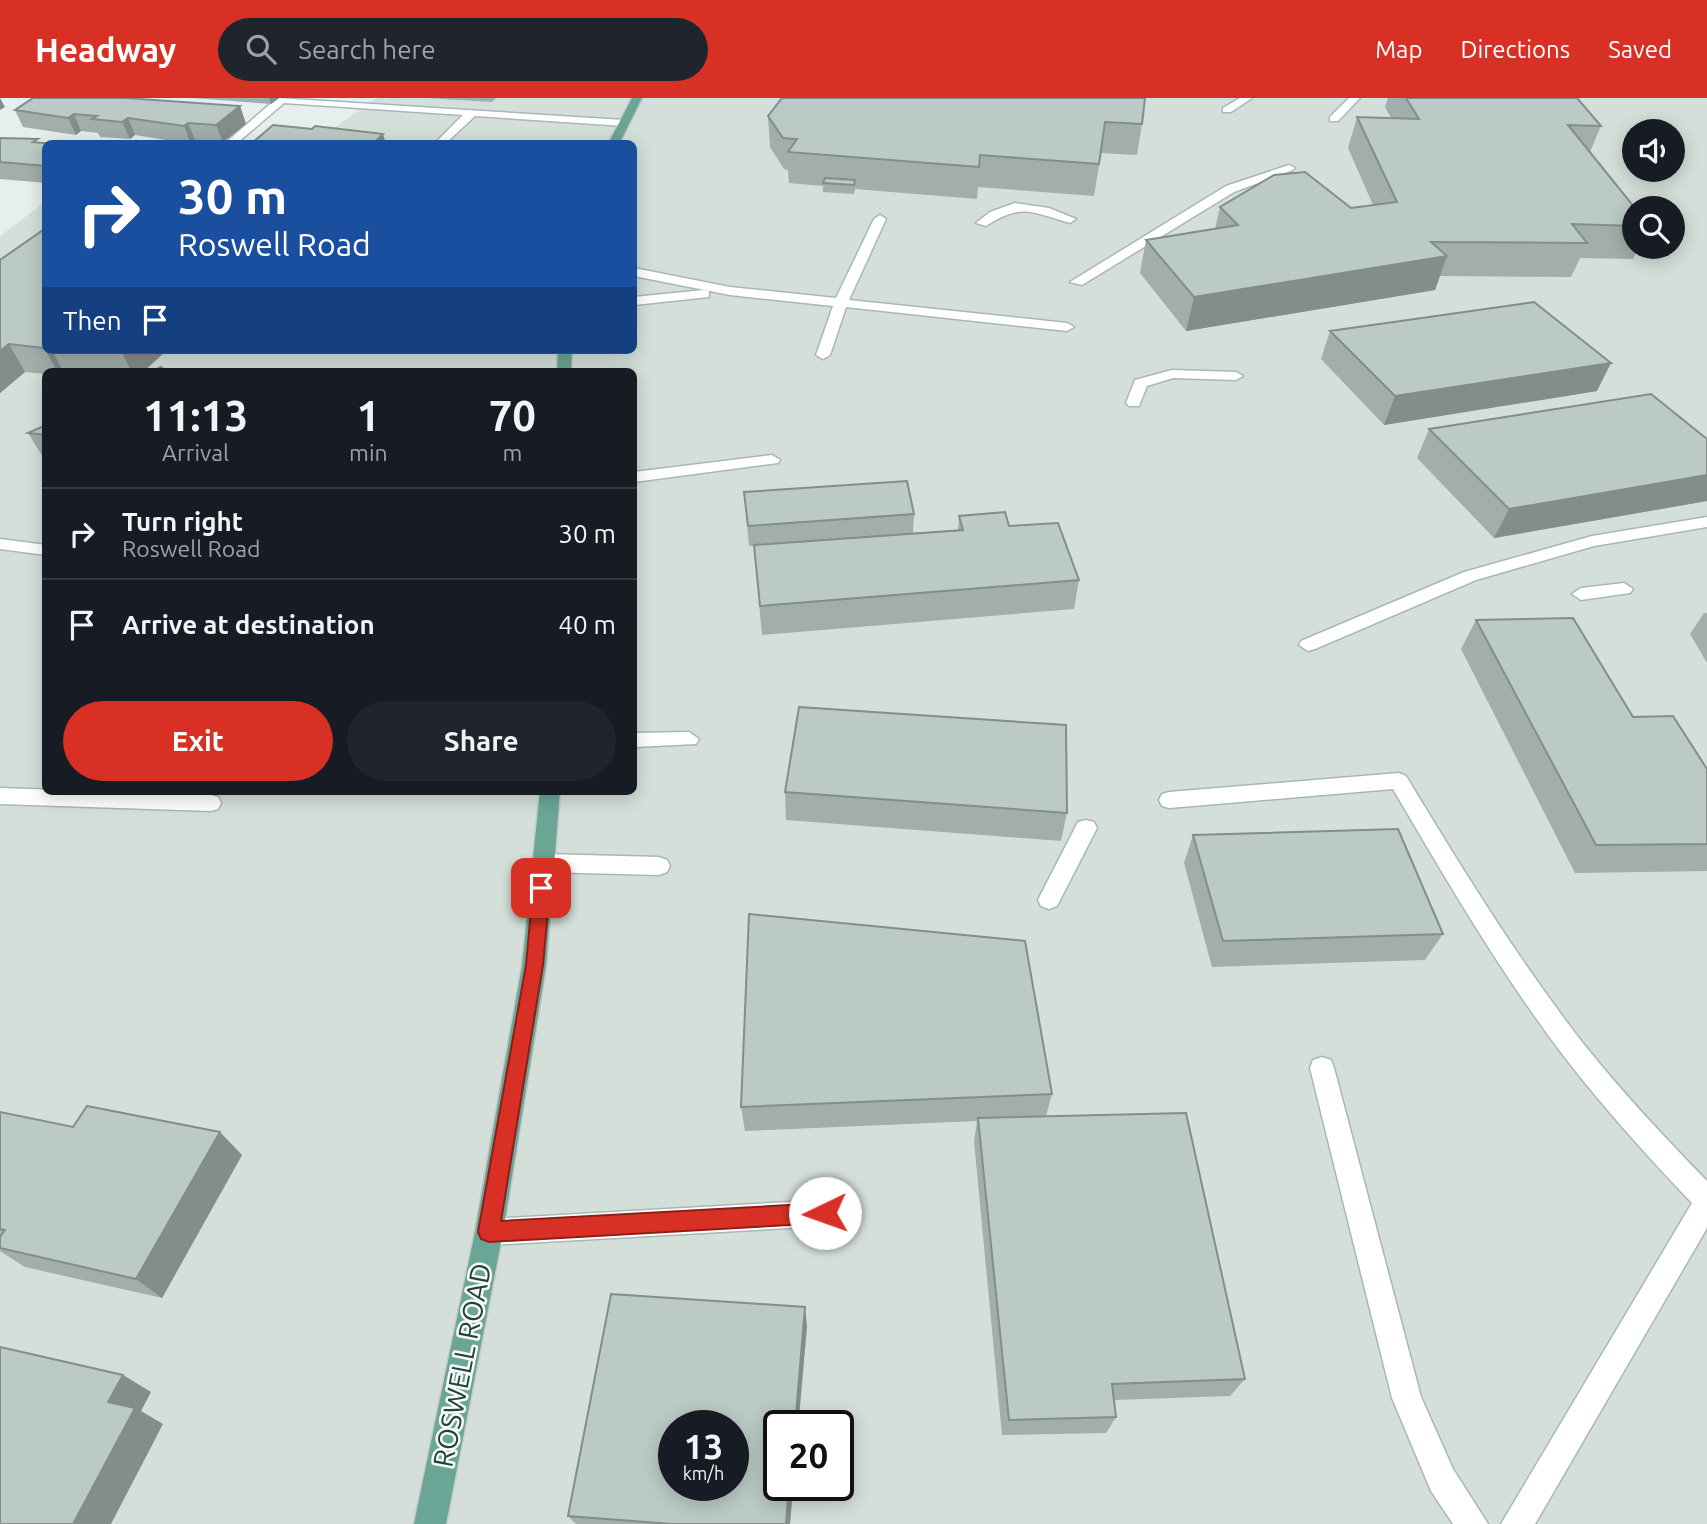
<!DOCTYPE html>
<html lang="en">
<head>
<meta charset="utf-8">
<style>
	body { margin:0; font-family:Ubuntu,sans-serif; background:#20242c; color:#f1f3f6; height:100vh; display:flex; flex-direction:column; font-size:26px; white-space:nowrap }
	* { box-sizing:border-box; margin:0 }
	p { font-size:23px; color:#9ea1a6 }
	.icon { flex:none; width:38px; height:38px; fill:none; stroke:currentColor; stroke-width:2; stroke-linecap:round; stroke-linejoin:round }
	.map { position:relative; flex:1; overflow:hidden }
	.panel { position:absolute; left:42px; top:270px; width:595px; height:427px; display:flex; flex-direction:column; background:#171b24; border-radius:10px; box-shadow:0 4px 18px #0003 }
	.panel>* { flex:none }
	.hud { position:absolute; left:42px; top:42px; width:595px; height:214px; border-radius:10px; box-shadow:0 4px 18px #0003; background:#1a4fa0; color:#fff; overflow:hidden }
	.buttons { position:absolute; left:1622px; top:21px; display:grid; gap:14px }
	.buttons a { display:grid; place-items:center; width:63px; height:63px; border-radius:50%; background:#171b24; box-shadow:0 4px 18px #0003; font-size:35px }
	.speed { position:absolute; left:658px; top:1312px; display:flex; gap:14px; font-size:35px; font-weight:700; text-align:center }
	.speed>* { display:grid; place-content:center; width:91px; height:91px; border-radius:50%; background:#171b24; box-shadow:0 4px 18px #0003; line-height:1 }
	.speed small { font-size:18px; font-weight:400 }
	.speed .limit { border:4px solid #111; border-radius:10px; background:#fff; color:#111 }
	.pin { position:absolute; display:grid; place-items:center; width:60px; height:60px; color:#fff; margin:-30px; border-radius:14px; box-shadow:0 4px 10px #0006 }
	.me { position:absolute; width:77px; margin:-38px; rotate:267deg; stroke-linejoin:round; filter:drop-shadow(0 0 5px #0008) }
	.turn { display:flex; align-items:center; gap:24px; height:147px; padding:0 21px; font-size:32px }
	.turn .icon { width:91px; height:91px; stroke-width:2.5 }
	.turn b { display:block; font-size:49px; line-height:60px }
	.then { display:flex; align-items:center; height:66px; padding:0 21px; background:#0003; gap:14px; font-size:26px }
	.eta { display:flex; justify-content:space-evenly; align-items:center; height:119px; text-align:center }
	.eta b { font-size:42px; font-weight:600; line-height:49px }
	.button { display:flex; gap:14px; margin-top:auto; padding:14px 21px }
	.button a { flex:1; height:80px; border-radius:42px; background:#d93025; color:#fff; font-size:28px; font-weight:600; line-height:80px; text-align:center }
	.button a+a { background:#20242c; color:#f1f3f6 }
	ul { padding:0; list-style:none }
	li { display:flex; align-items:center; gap:21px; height:91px; padding:0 21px; border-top:2px solid #363941 }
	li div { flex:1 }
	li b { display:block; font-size:26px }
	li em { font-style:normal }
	header { display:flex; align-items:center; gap:42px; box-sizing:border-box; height:98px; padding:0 35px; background:#d93025; color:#fff }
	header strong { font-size:33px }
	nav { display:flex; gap:38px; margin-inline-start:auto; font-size:24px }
	.search { width:490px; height:63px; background:#20242c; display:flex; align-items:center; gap:18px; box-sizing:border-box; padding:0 24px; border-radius:38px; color:#9ea1a6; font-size:26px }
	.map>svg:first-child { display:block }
</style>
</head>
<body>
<header>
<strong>Headway</strong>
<div class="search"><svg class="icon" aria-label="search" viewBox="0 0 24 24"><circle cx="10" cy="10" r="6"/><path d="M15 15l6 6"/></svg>Search here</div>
<nav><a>Map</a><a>Directions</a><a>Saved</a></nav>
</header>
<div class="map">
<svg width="1707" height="1426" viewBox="0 0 1707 1426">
	<rect width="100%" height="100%" fill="#e6efeb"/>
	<!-- built -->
	<path fill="#d4dfda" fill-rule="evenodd" d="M377,0h1330v1426h-1707v-1288l45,-34 1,148h588v-206l-322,-1zM1634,33h39v39h-39zM1634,110h39v39h-39zM46,273h588v420h-588zM674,1328h59v60h-59zM779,1328h59v60h-59z"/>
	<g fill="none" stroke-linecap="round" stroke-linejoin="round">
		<!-- minor casing -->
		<g stroke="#a8b8b2" stroke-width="3">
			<g id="minor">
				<path d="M277,0l347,22 5,3 -5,3 -149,-10 -30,28h-11l29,-29 -179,-12 -48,41h-12z"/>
				<path d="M1240,0h12l-21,14h-8v-4z"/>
				<path d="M1349,0h11l-22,23h-8v-4z"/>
				<path d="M1289,67l6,3 -2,2 -59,22 -152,93 -12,-3 156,-96z"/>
				<path d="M1015,105l34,5 27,11 -6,4c-37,-10 -48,-21 -84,3l-10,-3 14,-11z"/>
				<path d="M880,117l6,4 -37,81 218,23 7,4 -7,4 -221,-24 -16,48 -7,4 -7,-4 17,-49 -103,-11 -96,-19v-8l96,19 106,11 38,-79z"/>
				<path d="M704,192l5,1v6l-75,8v-8z"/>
				<path d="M1172,272l64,2 7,4 -7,4 -63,-2 -26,8 -8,20h-10l-3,-3 9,-23z"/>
				<path d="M772,357l8,5 -2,3 -144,19v-10z"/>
				<path d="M1707,419v10l-113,19 -118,34 -161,69 -7,2 -9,-6 2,-4 163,-69 128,-36z"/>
				<path d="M0,441l46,6v10l-46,-6z"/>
				<path d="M1624,485l9,6 -3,4 -49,7 -9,-6 9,-6z"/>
				<path d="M689,634l10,7 -3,5 -62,3v-14z"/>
				<path d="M1399,675l7,3c55,91 111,182 176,266 39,49 82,95 125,139v47l-172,296h-34l191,-321c-44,-46 -87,-94 -126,-144 -65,-85 -119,-178 -173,-270l-224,19 -7,-2 -3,-6 3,-6 7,-2z"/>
				<path d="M0,690l211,7 7,2 3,6 -3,6 -7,2 -211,-7z"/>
				<path d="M1086,722l8,2 3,6 -40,78 -8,3 -8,-3 -3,-6 3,-6 37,-72z"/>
				<path d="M544,756l115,3 8,3 3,6 -3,6 -8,3 -115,-3 -8,-3 -3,-6 3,-6z"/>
				<path d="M1322,959l9,3 3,8 87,329 32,72 35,55h-35l-22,-33 -39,-93 -82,-330 3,-8z"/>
				<path d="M825,1102l10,4 3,9 -3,9 -10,4 -336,19 -10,-3 -4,-10 4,-10 10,-3z"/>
			</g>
		</g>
		<!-- major casing -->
		<g stroke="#c2cac8" stroke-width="3">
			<g id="major">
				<path d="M632,0h10l-23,46h-11z"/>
				<path d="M558,252h14l-1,21h-14z"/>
				<path d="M540,693h20l-14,175 -43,266 -57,292h-32l61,-292 47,-266z"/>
			</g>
		</g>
		<!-- minor -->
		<use href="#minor" fill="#fff" fill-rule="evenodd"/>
		<!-- major -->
		<use href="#major" fill="#6aa596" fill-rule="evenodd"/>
	</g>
	<!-- wall -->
	<g fill="#a1aea9">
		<path d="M192,0h87l-8,6z"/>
		<path d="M426,0h70l-4,4z"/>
		<path d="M782,0l360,26 -5,31 -36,-2 -7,43 -116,-9 -1,12 -122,-10 -1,5 -31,-2v-6l-34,-3 -1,-13 -4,-1 -14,-22 -2,-31z"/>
		<path d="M1388,0h189l24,28 -11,26 44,56v39h5l-6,12 -53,-1 -9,19 -131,-1 -5,14 -249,41 -46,-58 6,-33 69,-11 5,-22 131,1 22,-3 -25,-57 9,-31 34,1 -6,-11z"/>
		<path d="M240,8l6,18 -23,18 -28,-2 -5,4 -55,-9 -5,4 -30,-2 -2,-4 -17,-2 -5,4 -53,-8 -8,-17z"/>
		<path d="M0,40l46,6v39l-46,-4z"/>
		<path d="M0,162l46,90h121l-23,21h-98v3l-21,-2 -25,21z"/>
		<path d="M1330,233l267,60 -213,34 -63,-66z"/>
		<path d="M46,327v37l-18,-29z"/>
		<path d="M1429,331l278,10v62l-213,37 -77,-80z"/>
		<path d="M744,394l170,22 -1,19 45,-3 1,-14 50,10 70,54 -5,29 -312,26 -8,-89h-5z"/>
		<path d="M1704,515h3v50l-17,-29z"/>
		<path d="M1476,522l157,97 74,52v102l-132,2 -114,-224z"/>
		<path d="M785,694l282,21 -6,28 -275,-21z"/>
		<path d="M1193,737l250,99 -18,26 -213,7 -28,-104z"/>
		<path d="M1052,996l-6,22 199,263 -15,17 -116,4 2,17 -10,16 -104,2 -28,-294 3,-20 -232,10 -4,-24z"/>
		<path d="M0,1014l73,15 169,28 -80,143 -137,-31 -25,-16z"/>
		<path d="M807,1228l-17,198h-214l-8,-8z"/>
	</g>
	<!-- shaded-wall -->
	<g fill="#838d89">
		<path d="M0,0l5,9 -5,3z"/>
		<path d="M269,0h10l-8,6z"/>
		<path d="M240,8l6,18 -23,18 -7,-17z"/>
		<path d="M74,16l7,17 -5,4 -8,-17z"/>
		<path d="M128,20l7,17 -5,4 -8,-17z"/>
		<path d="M188,25l7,17 -4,4 -7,-18z"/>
		<path d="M383,36l3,10h-13z"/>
		<path d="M1447,158l-12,34 -249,41 8,-34z"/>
		<path d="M9,246l16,28 -25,21v-42z"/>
		<path d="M46,248v4h6l11,21h-6l-13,-23z"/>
		<path d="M123,252h44l-23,21h-13l-10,-20z"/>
		<path d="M1611,265l-14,28 -213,34 11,-29z"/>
		<path d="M1707,377v26l-213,37 15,-29z"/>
		<path d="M220,1034l22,23 -80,143 -26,-19z"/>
		<path d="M805,1209l2,19 -9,100h-3z"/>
		<path d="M123,1277l28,17 -10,19 22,13 -52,100h-38l35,-122z"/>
		<path d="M789,1388h4l-3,38h-4z"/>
	</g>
	<!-- building -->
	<g fill="#bbcac4" stroke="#838d89" stroke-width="2" fill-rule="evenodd">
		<path d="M33,0h93l114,8 -24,19 -28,-2 -4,3 -56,-8 -6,4 -30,-3 5,-3 -23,-2 -6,4 -53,-8z"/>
		<path d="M782,0h363l-3,26 -37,-2 -6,42 -119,-9 -1,12 -191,-15 9,-13 -14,-1 -15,-22z"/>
		<path d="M1406,0h171l24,28 -33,-1 67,83 -1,18 -62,-2 15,19 -156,-1 16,14 -253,41 -48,-57 92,-15 -18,-18 54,-32 31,-3 46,36 46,-6 -40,-85 62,2z"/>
		<path d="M273,27l39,4 3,-3 68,8 -10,10h-122z"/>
		<path d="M0,40l38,1 -5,3 20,2h-7v22l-46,-4z"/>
		<path d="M65,43l29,2 -33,1z"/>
		<path d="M825,80l30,2 -1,5 -31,-2z"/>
		<path d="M46,130v118l-2,2 -35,-4 -9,7v-91z"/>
		<path d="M1534,204l77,61 -216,33 -65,-65z"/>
		<path d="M161,269l6,4h-14z"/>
		<path d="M1651,296l56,45v36l-198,34 -80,-80z"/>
		<path d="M46,327v10l-18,-2z"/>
		<path d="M907,383l7,33 -166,12 -4,-34z"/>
		<path d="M1005,414l4,14 49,-3 21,57 -319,26 -6,-61 209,-15 -4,-14z"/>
		<path d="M1573,520l60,99 40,-1 34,53v75l-111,1 -120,-225z"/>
		<path d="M799,609l267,18 1,88 -282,-21z"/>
		<path d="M1398,731l45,105 -220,7 -30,-106z"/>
		<path d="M749,816l276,27 27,153 -311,13z"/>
		<path d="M87,1008l133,26 -84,147 -136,-31v-11l5,-7 -5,-1v-117l73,15z"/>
		<path d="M1186,1015l59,266 -133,5 4,33 -107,3 -31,-302z"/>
		<path d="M611,1196l194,13 -10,119h-16v60h10l-3,38h-114l-104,-8zM674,1328h59v60h-59z"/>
		<path d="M0,1249l123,28 -15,27 27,6 -62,116h-73z"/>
	</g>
	<!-- route -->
	<path fill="#d93025" stroke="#8d1f18" stroke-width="2" d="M541,784l9,6 -7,77 -42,256 324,-18 8,3 3,7 -3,7 -8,3 -336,19 -8,-3 -3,-7 48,-267 7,-77z"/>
	<g text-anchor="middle" stroke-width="5" stroke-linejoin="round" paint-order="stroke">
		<!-- near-street labels -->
		<g font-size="28" fill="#24423a" stroke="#f7fbf9">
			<text transform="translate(462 1267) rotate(-79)" y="10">ROSWELL ROAD</text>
		</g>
	</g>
</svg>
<div class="buttons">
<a><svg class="icon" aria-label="sound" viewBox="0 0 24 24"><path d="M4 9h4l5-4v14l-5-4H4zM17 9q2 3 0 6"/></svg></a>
<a><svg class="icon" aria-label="search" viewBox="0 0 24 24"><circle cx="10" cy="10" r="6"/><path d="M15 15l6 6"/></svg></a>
</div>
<div class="speed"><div>13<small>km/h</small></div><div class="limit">20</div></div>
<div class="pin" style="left:541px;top:790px;background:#d93025"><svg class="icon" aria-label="arrive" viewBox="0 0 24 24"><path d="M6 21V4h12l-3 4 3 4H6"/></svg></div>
<svg class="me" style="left:825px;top:1115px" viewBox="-20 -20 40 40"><circle r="19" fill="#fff"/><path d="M0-13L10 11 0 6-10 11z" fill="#d93025"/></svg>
<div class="hud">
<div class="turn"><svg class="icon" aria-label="right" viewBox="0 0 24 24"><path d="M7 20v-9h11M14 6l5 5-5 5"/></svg><div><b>30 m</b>Roswell Road</div></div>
<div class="then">Then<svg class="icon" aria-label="arrive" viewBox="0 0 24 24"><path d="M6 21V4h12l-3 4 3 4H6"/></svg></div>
</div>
<section class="panel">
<div class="eta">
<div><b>11:13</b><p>Arrival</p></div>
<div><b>1</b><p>min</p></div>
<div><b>70</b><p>m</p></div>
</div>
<ul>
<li><svg class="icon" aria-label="right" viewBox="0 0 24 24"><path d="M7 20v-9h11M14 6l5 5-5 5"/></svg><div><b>Turn right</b><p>Roswell Road</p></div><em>30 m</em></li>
<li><svg class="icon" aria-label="arrive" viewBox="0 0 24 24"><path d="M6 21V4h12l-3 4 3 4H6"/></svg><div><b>Arrive at destination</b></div><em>40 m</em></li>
</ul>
<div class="button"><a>Exit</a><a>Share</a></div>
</section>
</div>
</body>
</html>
